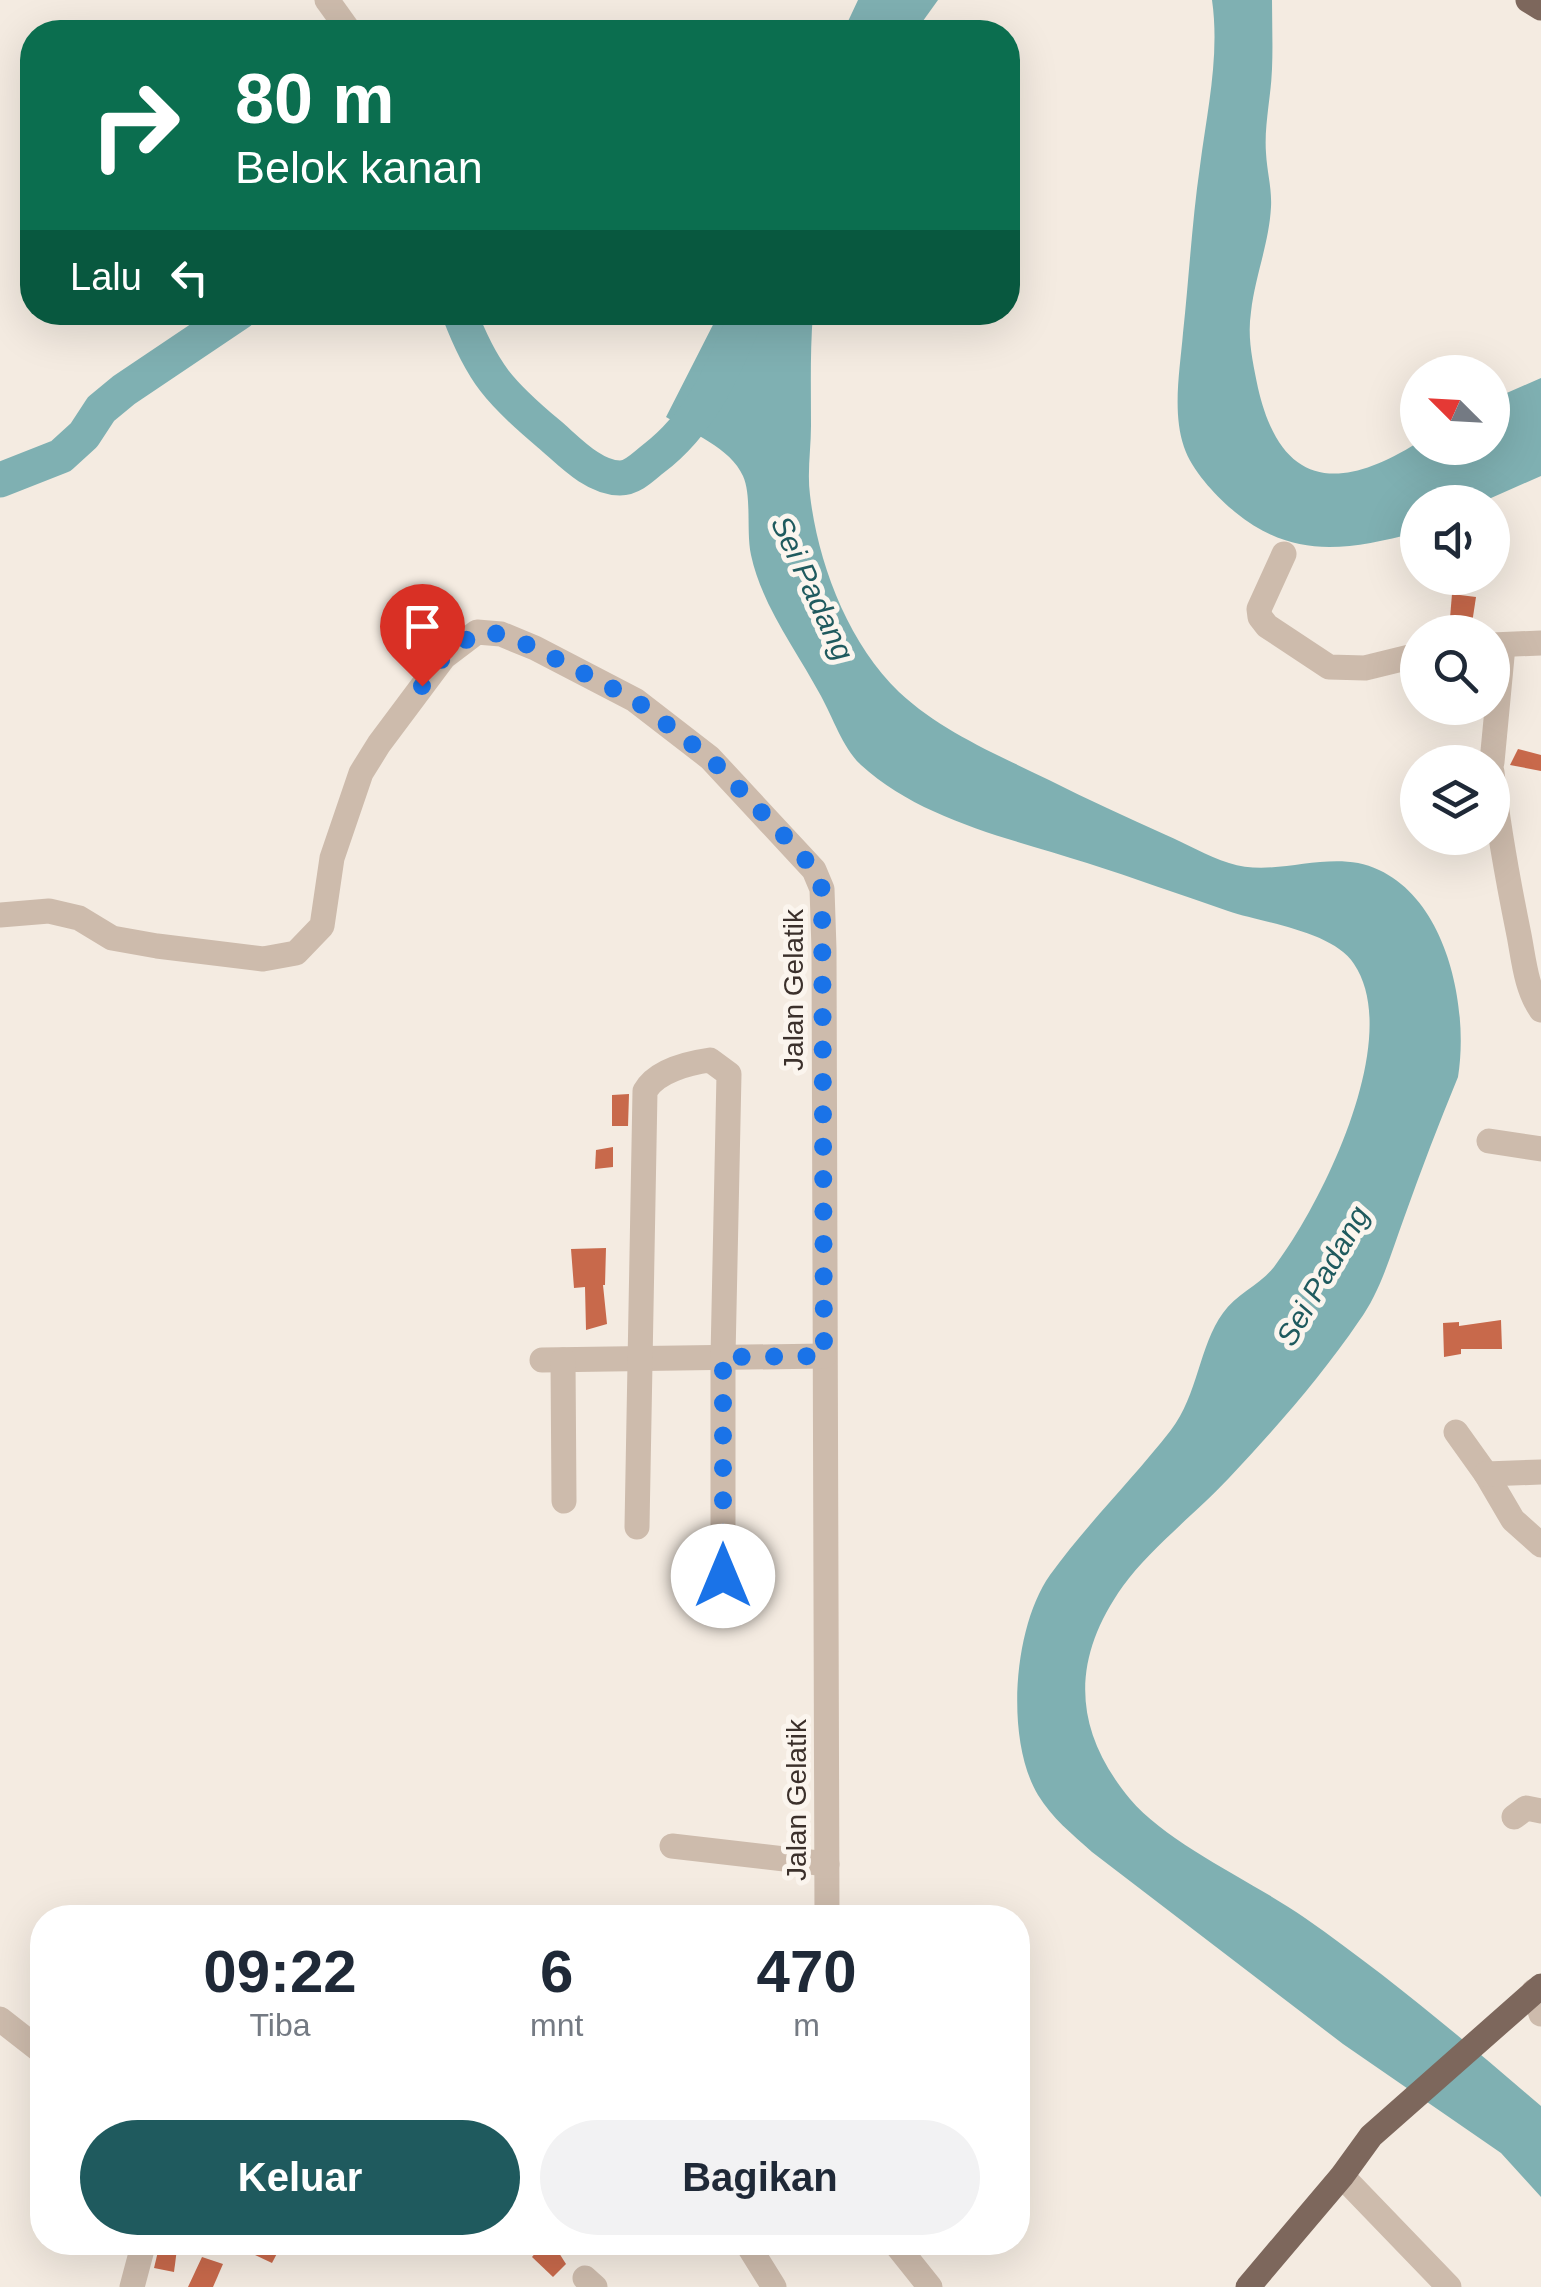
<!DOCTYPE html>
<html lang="id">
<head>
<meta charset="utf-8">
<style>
	body { margin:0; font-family:Helvetica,sans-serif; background:#f2f2f3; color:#1f2937; height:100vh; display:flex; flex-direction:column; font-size:38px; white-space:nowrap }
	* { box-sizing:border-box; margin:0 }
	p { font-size:32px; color:#747a83 }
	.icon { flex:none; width:55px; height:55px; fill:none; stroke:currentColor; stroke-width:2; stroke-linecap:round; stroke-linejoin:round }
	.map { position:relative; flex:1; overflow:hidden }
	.sheet { position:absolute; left:30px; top:1905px; width:1000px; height:350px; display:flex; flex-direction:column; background:#fff; border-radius:40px; box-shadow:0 10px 40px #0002 }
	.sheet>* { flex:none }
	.banner { position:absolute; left:20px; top:20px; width:1000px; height:305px; border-radius:40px; box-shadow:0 10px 40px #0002; background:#0b6e4f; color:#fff; overflow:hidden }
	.needle { width:65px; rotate:294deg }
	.controls { position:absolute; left:1400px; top:355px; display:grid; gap:20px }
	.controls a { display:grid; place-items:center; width:110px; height:110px; border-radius:50%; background:#fff; box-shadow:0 10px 40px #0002; font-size:50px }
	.pin { position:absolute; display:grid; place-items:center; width:85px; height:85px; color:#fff; margin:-102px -42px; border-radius:50% 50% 50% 0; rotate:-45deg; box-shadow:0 0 10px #0007 }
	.pin .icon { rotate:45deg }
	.me { position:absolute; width:110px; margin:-55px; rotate:0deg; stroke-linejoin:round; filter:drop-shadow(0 0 8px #0008) }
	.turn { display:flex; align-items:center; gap:35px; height:210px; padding:0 50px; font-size:45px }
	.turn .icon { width:130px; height:130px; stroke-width:2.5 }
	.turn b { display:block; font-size:70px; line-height:85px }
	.then { display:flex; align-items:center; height:95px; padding:0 50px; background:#0003; gap:20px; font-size:38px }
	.eta { display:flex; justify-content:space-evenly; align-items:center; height:170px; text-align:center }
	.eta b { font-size:60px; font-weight:800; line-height:70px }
	.action { display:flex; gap:20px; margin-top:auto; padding:20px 50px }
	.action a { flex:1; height:115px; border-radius:60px; background:#1f5a5e; color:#fff; font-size:40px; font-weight:800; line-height:115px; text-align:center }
	.action a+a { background:#f2f2f3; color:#1f2937 }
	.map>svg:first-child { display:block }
</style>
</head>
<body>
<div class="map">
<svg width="1541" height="2287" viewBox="0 0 1541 2287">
	<rect width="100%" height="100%" fill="#f4ebe1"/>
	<!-- water -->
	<g fill="#7fb0b2">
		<path d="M858,0h80l-23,32h-72z"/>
		<path d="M1212,0h60c0,23 1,46 0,69 -1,28 -8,57 -6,84 1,19 6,35 5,54 -2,37 -16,69 -20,105 -4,26 2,51 7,76 23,100 81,104 159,55l1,5h74l1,-49 48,-21v98l-59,26h-64l-1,30 -2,1c-68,17 -121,27 -180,-21 -19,-16 -43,-41 -51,-65 -12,-35 -4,-78 -1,-114 6,-55 9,-112 17,-167 7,-55 20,-110 12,-166z"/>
		<path d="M719,313h94c-3,38 -2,75 -2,113 0,23 -4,46 -1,69 8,68 38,148 89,197 43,40 99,63 150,88 39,20 78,37 117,55 21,9 41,21 63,28 48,16 102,-16 150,7 69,32 90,139 79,207 -19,46 -37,93 -54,141 -13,35 -23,73 -45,103 -38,56 -84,108 -130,157 -32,34 -79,71 -106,108 -52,73 -51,143 7,213 39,46 124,83 175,119 83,58 159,122 236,188v91l-40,-44 -158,-109 -251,-192c-20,-18 -40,-34 -54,-57 -33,-55 -25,-168 12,-220 37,-51 82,-95 121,-145 27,-35 28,-84 52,-117 13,-19 37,-28 51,-46 48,-63 130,-229 80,-303 -21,-33 -91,-41 -126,-53 -47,-16 -94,-33 -141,-48 -75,-24 -166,-43 -226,-98 -18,-17 -28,-47 -40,-69 -24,-45 -59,-90 -70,-141 -5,-23 1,-59 -8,-79 -12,-28 -53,-44 -77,-59z"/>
	</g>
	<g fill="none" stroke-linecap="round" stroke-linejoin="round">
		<!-- river -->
		<g stroke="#7fb0b2" stroke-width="35">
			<path d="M459,312c23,61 41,81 90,122 19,16 44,44 71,44 13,0 24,-12 33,-19 50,-38 71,-91 95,-147"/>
			<path d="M0,480l61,-24 23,-21 17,-26 23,-19 116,-78"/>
		</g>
	</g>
	<!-- building -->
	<g fill="#c8694b">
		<path d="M1452,594l24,3 -5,33h-22z"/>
		<path d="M1518,749l23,6v16l-31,-6z"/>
		<path d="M629,1094l-1,32h-16v-31z"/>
		<path d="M613,1147v20l-18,2 1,-19z"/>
		<path d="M606,1248l-1,37h-2l4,39 -21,6 -1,-43 -11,1 -3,-39z"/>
		<path d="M1501,1320l1,29h-41v5l-17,3 -1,-34 16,-1v4z"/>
		<path d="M228,2242h55l-11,21z"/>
		<path d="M544,2242h8l14,22 -13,13 -21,-20z"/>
		<path d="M160,2243l17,6 -3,23 -20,-4z"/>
		<path d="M202,2257l21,7 -10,23h-25z"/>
	</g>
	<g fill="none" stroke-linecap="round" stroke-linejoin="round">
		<!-- minor -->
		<g stroke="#cdbbac" stroke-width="25">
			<path d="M327,0l23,32"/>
			<path d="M1284,554l-25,55 1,8 7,9 62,41 36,1 53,-13"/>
			<path d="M1492,645l49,-2"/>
			<path d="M1492,762l11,-116"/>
			<path d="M1492,772c6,55 16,109 27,163 5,26 7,53 22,75"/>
			<path d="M0,915l49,-4 30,7 33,20 45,8 106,13 33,-6 26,-27 10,-68 29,-85 18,-29 65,-87 33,-25 24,2 34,14 100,52 75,58 104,112 8,19 2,60 3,969"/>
			<path d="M1489,1141l52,8"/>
			<path d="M542,1360l282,-4"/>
			<path d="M563,1360l1,141"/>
			<path d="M1456,1432l30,42 27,46 28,25"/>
			<path d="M1486,1474l55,-2"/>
			<path d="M637,1527l8,-436c11,-20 44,-28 65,-31l19,14 -6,283v255"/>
			<path d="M1514,1817l12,-9 15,3"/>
			<path d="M672,1846l155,18"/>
			<path d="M1534,1991l7,23"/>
			<path d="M0,2019l42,33"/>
			<path d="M1342,2176l107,111"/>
			<path d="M746,2242l28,45"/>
			<path d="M894,2242l36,45"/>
			<path d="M585,2278l10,9"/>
			<path d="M132,2287l12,-45"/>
		</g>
		<!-- major -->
		<g stroke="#7d675c" stroke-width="25">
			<path d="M1528,0l13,8"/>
			<path d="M1248,2287l94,-111 29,-40 170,-150"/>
		</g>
	</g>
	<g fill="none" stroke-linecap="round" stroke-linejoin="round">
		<!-- route -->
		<path stroke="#1a73e8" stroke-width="18" stroke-dasharray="0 32.4" d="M422,686l22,-30 33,-24 24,2 34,14 100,52 75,58 82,86 22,26 8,19 2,467 -101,1v219"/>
	</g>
	<g text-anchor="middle" stroke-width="10" stroke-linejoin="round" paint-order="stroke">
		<!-- street labels -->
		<g font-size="28" fill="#3b302b" stroke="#fbf5ee">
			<text transform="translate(793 990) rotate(-90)" y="10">Jalan Gelatik</text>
			<text transform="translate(796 1800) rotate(-90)" y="10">Jalan Gelatik</text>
		</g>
		<!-- water labels -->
		<g font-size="30" font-style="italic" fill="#1f5a5e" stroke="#fbf5ee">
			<text transform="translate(812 588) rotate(65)" y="10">Sei Padang</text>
			<text transform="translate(1323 1276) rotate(-60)" y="10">Sei Padang</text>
		</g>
	</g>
</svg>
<div class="controls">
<a><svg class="needle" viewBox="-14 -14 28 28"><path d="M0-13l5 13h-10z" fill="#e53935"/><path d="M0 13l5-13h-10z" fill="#747a83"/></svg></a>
<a><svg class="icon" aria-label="sound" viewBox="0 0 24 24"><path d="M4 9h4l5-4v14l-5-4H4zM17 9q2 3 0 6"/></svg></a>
<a><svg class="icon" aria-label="search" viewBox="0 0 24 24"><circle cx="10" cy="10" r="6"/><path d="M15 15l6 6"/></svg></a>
<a><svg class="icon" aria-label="layers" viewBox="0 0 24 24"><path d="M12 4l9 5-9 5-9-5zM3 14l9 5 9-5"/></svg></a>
</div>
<div class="pin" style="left:422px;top:686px;background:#d93025"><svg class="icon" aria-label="arrive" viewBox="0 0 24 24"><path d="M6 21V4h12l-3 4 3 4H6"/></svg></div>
<svg class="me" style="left:723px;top:1576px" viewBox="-20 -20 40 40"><circle r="19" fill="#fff"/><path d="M0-13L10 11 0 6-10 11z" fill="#1a73e8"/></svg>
<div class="banner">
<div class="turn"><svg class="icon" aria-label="right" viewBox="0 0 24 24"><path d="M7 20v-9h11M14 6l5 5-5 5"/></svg><div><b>80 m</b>Belok kanan</div></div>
<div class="then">Lalu<svg class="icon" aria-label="left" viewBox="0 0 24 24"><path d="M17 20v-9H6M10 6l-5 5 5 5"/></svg></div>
</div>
<section class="sheet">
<div class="eta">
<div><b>09:22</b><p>Tiba</p></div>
<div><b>6</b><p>mnt</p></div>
<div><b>470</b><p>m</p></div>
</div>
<div class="action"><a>Keluar</a><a>Bagikan</a></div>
</section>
</div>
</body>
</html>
